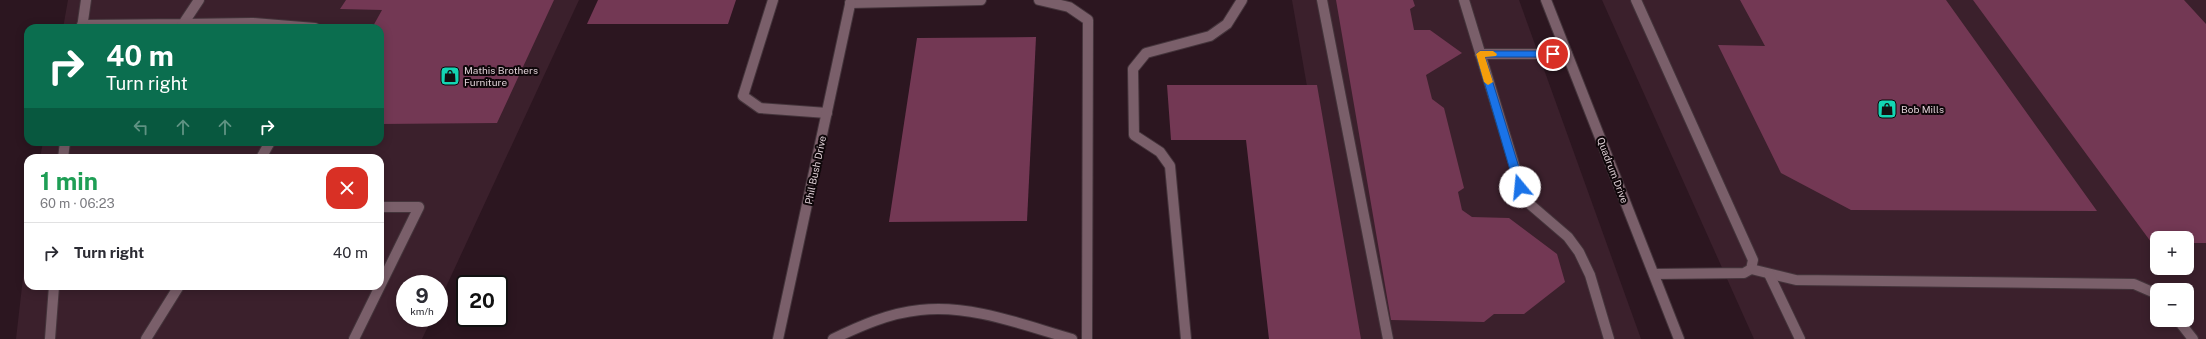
<!DOCTYPE html>
<html lang="en">
<head>
<meta charset="utf-8">
<style>
	body { margin:0; font-family:"Public Sans",sans-serif; background:#f2f2f3; color:#2b2b33; height:100vh; display:flex; flex-direction:column; font-size:15px; white-space:nowrap }
	* { box-sizing:border-box; margin:0 }
	p { font-size:13px; color:#7c7c81 }
	.icon { flex:none; width:22px; height:22px; fill:none; stroke:currentColor; stroke-width:2; stroke-linecap:round; stroke-linejoin:round }
	.map { position:relative; flex:1; overflow:hidden }
	.details { position:absolute; left:24px; top:154px; width:360px; height:136px; display:flex; flex-direction:column; background:#fff; border-radius:12px; box-shadow:0 2px 10px #0003 }
	.details>* { flex:none }
	.hud { position:absolute; left:24px; top:24px; width:360px; height:122px; border-radius:12px; box-shadow:0 2px 10px #0003; background:#0b6e4f; color:#fff; overflow:hidden }
	.controls { position:absolute; left:2150px; top:231px; display:grid; gap:8px }
	.controls a { display:grid; place-items:center; width:44px; height:44px; border-radius:8px; background:#fff; box-shadow:0 2px 10px #0003; font-size:20px }
	.speed { position:absolute; left:396px; top:275px; display:flex; gap:8px; font-size:20px; font-weight:700; text-align:center }
	.speed>* { display:grid; place-content:center; width:52px; height:52px; border-radius:50%; background:#fff; box-shadow:0 2px 10px #0003; line-height:1 }
	.speed small { font-size:10px; font-weight:400 }
	.speed .limit { border:2px solid #111; border-radius:6px; background:#fff; color:#111 }
	.pin { position:absolute; display:grid; place-items:center; width:34px; height:34px; color:#fff; margin:-17px; border:2px solid #fff; border-radius:50%; box-shadow:0 1px 4px #0007 }
	.me { position:absolute; width:44px; margin:-22px; rotate:343deg; stroke-linejoin:round; filter:drop-shadow(0 0 3px #0008) }
	.turn { display:flex; align-items:center; gap:14px; height:84px; padding:0 16px; font-size:18px }
	.turn .icon { width:52px; height:52px; stroke-width:2.5 }
	.turn b { display:block; font-size:28px; line-height:34px }
	.lanes { display:flex; align-items:center; height:38px; padding:0 16px; background:#0003; justify-content:center; gap:20px; direction:ltr }
	.lanes .off { opacity:.35 }
	.round { display:grid; place-items:center; flex:none; width:42px; height:42px; border-radius:12px; background:#f2f2f3 }
	.summary { display:flex; align-items:center; justify-content:space-between; height:68px; padding:0 16px }
	h1 { font-size:24px; font-weight:700; line-height:30px; color:#1e9e55 }
	ul { padding:0; list-style:none }
	li { display:flex; align-items:center; gap:12px; height:60px; padding:0 16px; border-top:1px solid #e1e1e2 }
	li div { flex:1 }
	li b { display:block; font-size:15px }
	li em { font-style:normal }
	.map>svg:first-child { display:block }
</style>
</head>
<body>
<div class="map">
<svg width="2206" height="339" viewBox="0 0 2206 339">
	<rect width="100%" height="100%" fill="#2c1620"/>
	<!-- built -->
	<g fill="#3b202c" fill-rule="evenodd">
		<path d="M68,0h511l-140,302v-18h-34v34h27l-10,21h-406l12,-105v52h352v-128h-340l3,-16h337v-114h-317z"/>
		<path d="M1292,0h227l122,339h-290z"/>
		<path d="M1602,0h604v339h-452zM2157,238h30v30h-30zM2157,290h30v30h-30z"/>
	</g>
	<!-- building -->
	<g fill="#733854">
		<path d="M346,0h208l-57,123 -117,1v-96h-8l10,-18 -42,-1z"/>
		<path d="M598,0h138l-8,24h-141z"/>
		<path d="M1336,0h77l2,6 -5,3 4,21h16l32,23 -36,22 6,24 12,9 20,80 -6,4 4,18 10,7 37,1 48,36 8,28 -41,32h-30l-10,8 -93,-2z"/>
		<path d="M1740,0h206l151,211 -246,-1 -70,-37 -63,-128 47,1z"/>
		<path d="M1973,0h211l22,24v219h-19v-5h-30v5l-6,-1z"/>
		<path d="M1036,37l-9,184 -138,1 28,-184z"/>
		<path d="M1167,85h150l44,254h-92l-23,-199h-75z"/>
	</g>
	<g fill="none" stroke-linecap="round" stroke-linejoin="round">
		<!-- service casing -->
		<g stroke="#44343b" stroke-width="12">
			<g id="service">
				<path d="M773,0l-30,96 17,12 67,5"/>
				<path d="M1039,0l30,7 19,13 -1,319"/>
				<path d="M1322,0l66,339"/>
				<path d="M1464,0l61,200 43,37 11,15 11,23 19,64"/>
				<path d="M1636,0l117,260 -2,9 -7,4 -90,1"/>
				<path d="M850,3l131,-3"/>
				<path d="M82,25l101,-1 16,-24"/>
				<path d="M82,28l4,-28"/>
				<path d="M180,28l3,-4 70,-1 62,5"/>
				<path d="M1480,54h87"/>
				<path d="M63,158l2,-16"/>
				<path d="M261,158l9,-16"/>
				<path d="M1751,269l45,11 338,4 23,10"/>
				<path d="M1769,274l31,65"/>
				<path d="M2178,320l15,19"/>
				<path d="M50,339l4,-53"/>
				<path d="M146,339l33,-53"/>
				<path d="M354,339l65,-132h-39"/>
				<path d="M833,339c27,-13 56,-26 87,-29 51,-6 103,15 152,29"/>
				<path d="M1186,339l-16,-173 -10,-14 -26,-17 -1,-66 13,-16 64,-17 17,-12 15,-24"/>
			</g>
		</g>
		<!-- minor casing -->
		<g stroke="#44343b" stroke-width="12">
			<g id="minor">
				<path d="M1546,0l133,339"/>
				<path d="M778,339l73,-339"/>
			</g>
		</g>
		<!-- service -->
		<use href="#service" stroke="#7a5f6a" stroke-width="10"/>
		<!-- minor -->
		<use href="#minor" stroke="#7a5f6a" stroke-width="10"/>
	</g>
	<!-- route -->
	<path fill="#1a73e8" stroke="#114b97" d="M1480,51h73l4,3 -4,3h-68l40,130 -5,4 -5,-4 -39,-133z"/>
	<!-- slow -->
	<path fill="#f59e0b" d="M1493,51l4,3 -1,2 -11,1 8,25 -5,3 -4,-3 -8,-28 4,-3z"/>
	<!-- icons -->
	<defs>
		<g id="shop-square" transform="scale(1)"><rect x="-9" y="-9" width="18" height="18" rx="4" fill="#13d5b3" stroke="#0e0609"/><path d="M-5-2.5h2.3a2.7 3.5 0 0 1 5.4 0H5L5.5 6h-11ZM-1.5-2.5h3a1.5 2.3 0 0 0-3 0Z" fill="#111"/></g>
	</defs>
	<g fill-rule="evenodd">
		<use href="#shop-square" x="450" y="76"/>
		<use href="#shop-square" x="1887" y="109"/>
	</g>
	<g text-anchor="middle" stroke-width="4" stroke-linejoin="round" paint-order="stroke">
		<!-- poi labels -->
		<g font-size="10" fill="#dfd0d6" stroke="#0e0609" text-anchor="start">
			<text x="464" y="74">Mathis Brothers<tspan x="464" dy="12">Furniture</tspan></text>
			<text x="1901" y="113">Bob Mills</text>
		</g>
		<!-- street labels -->
		<g font-size="10" fill="#dfd0d6" stroke="#0e0609">
			<text transform="translate(815 170) rotate(-78)" y="4">Phil Bush Drive</text>
			<text transform="translate(1613 170) rotate(69)" y="4">Quadrum Drive</text>
		</g>
	</g>
</svg>
<div class="controls">
<a>+</a>
<a>−</a>
</div>
<div class="speed"><div>9<small>km/h</small></div><div class="limit">20</div></div>
<div class="pin" style="left:1553px;top:54px;background:#d93025"><svg class="icon" aria-label="arrive" viewBox="0 0 24 24"><path d="M6 21V4h12l-3 4 3 4H6"/></svg></div>
<svg class="me" style="left:1520px;top:187px" viewBox="-20 -20 40 40"><circle r="19" fill="#fff"/><path d="M0-13L10 11 0 6-10 11z" fill="#1a73e8"/></svg>
<div class="hud">
<div class="turn"><svg class="icon" aria-label="right" viewBox="0 0 24 24"><path d="M7 20v-9h11M14 6l5 5-5 5"/></svg><div><b>40 m</b>Turn right</div></div>
<div class="lanes"><svg class="icon off" aria-label="left" viewBox="0 0 24 24"><path d="M17 20v-9H6M10 6l-5 5 5 5"/></svg><svg class="icon off" aria-label="ahead" viewBox="0 0 24 24"><path d="M12 20V5M6 11l6-6 6 6"/></svg><svg class="icon off" aria-label="ahead" viewBox="0 0 24 24"><path d="M12 20V5M6 11l6-6 6 6"/></svg><svg class="icon" aria-label="right" viewBox="0 0 24 24"><path d="M7 20v-9h11M14 6l5 5-5 5"/></svg></div>
</div>
<section class="details">
<div class="summary"><div><h1>1 min</h1><p>60 m · 06:23</p></div><a class="round" style="background:#d93025;color:#fff"><svg class="icon" aria-label="close" viewBox="0 0 24 24"><path d="M6 6l12 12M18 6L6 18"/></svg></a></div>
<ul>
<li><svg class="icon" aria-label="right" viewBox="0 0 24 24"><path d="M7 20v-9h11M14 6l5 5-5 5"/></svg><div><b>Turn right</b></div><em>40 m</em></li>
</ul>
</section>
</div>
</body>
</html>
